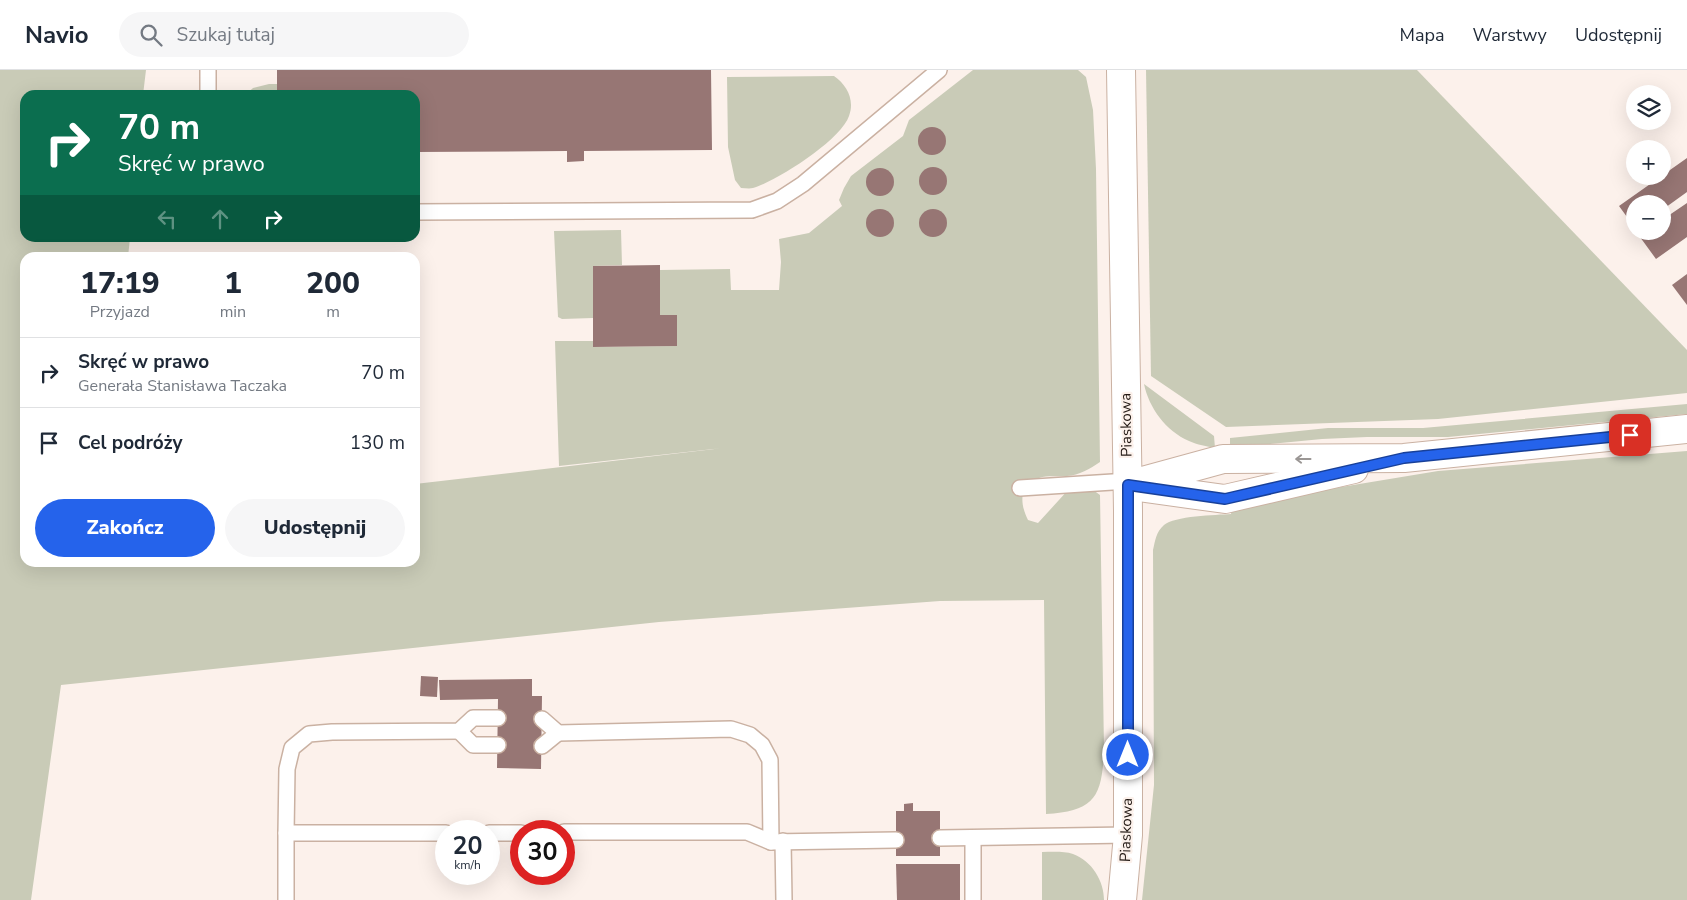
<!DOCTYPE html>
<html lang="pl">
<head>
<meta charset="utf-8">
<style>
	body { margin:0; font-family:"Nunito Sans",sans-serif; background:#f6f6f7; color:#1f2937; height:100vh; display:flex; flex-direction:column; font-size:19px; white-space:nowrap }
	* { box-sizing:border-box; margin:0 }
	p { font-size:16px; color:#747a83 }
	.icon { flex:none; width:28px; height:28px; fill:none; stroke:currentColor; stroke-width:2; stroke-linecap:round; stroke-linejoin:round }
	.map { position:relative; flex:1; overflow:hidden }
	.details { position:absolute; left:20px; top:182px; width:400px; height:315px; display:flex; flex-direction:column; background:#fff; border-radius:15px; box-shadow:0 5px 20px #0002 }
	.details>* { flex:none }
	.banner { position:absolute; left:20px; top:20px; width:400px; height:152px; border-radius:15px; box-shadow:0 5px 20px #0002; background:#0b6e4f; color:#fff; overflow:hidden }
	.buttons { position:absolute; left:1626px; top:15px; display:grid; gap:10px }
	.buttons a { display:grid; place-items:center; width:45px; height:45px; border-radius:50%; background:#fff; box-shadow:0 5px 20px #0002; font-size:25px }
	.speed { position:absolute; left:435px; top:750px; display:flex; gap:10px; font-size:25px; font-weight:700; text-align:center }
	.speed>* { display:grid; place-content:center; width:65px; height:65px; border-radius:50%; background:#fff; box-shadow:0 5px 20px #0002; line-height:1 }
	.speed small { font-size:12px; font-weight:400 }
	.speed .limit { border:8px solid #d22; background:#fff; color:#111 }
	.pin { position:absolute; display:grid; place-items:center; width:42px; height:42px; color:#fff; margin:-21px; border-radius:10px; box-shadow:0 2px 8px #0006 }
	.me { position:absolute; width:55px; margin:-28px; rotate:0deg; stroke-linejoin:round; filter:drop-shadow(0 0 4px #0008) }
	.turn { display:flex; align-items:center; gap:18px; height:105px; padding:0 15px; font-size:22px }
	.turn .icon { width:65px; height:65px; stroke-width:2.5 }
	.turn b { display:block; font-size:35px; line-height:42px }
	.lanes { display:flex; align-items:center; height:48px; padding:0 15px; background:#0003; justify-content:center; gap:25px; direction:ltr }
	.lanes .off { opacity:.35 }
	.eta { display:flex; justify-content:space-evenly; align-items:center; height:85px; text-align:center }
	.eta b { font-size:30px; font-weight:800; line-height:35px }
	.button { display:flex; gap:10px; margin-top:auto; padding:10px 15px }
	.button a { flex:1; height:58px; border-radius:30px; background:#2563eb; color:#fff; font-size:20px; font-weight:800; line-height:58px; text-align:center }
	.button a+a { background:#f6f6f7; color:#1f2937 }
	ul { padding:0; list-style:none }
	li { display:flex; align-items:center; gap:15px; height:70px; padding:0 15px; border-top:1px solid #e0e1e3 }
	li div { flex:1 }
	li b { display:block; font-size:19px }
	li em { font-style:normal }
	header { display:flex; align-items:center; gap:30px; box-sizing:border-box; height:70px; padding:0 25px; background:#fff; border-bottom:1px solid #e0e1e3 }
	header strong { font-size:24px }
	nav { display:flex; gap:28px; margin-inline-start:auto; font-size:18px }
	.search { width:350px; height:45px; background:#f6f6f7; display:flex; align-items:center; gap:12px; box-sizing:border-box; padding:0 18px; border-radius:28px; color:#747a83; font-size:19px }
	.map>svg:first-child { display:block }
</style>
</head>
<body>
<header>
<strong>Navio</strong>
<div class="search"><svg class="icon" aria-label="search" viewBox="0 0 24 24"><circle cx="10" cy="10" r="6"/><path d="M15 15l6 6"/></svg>Szukaj tutaj</div>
<nav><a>Mapa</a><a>Warstwy</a><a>Udostępnij</a></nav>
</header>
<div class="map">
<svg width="1687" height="830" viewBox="0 0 1687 830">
	<rect width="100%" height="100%" fill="#fcf1eb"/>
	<!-- green -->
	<g fill="#c9cbb7">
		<path d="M0,0h146l-3,25h-118v143h105l-2,19 -103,1v304h390v-78l308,-36 -164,18 -4,-125h38l1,6 83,-1v-31h-17v-45l70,-1 1,21h48l2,-28 -2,-23 30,-6 33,-27 -3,-6 5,-12 7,-12 52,-40 6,-16 64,-50h105l8,7 7,33 3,59 4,293c-10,7 -21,13 -33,14 -9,1 -19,-1 -28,2 -21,7 -19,26 -11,42l10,3 31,-34 24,1 7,5 4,255c-2,47 -9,61 -58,64l-2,-214 -104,1 -281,21 -598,63 -30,215h-31z"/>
		<path d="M1146,0h271l270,280v43l-249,26 -212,8 -75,-51z"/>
		<path d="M834,6c13,9 21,24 15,40 -8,24 -72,65 -96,72 -4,1 -8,0 -12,0l-6,-8 -7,-33 -1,-70z"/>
		<path d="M269,14h8v11h-32l8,-7z"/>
		<path d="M621,160l1,35 -29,1v52l-31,1 -4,-2 -4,-86z"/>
		<path d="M1144,314l70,52 1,12c-8,-2 -18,-3 -26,-7 -23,-10 -40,-33 -45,-57z"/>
		<path d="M1687,334v10l-239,23h-81l-45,2 -92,9v-10l98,-10h95z"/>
		<path d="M1687,381v449h-545l12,-115 -1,-235c2,-9 3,-18 11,-25 10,-9 52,-10 67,-11l2,-9 205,-34z"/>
		<path d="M1042,782c10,0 22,-1 31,2 19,7 31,27 31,46h-62z"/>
	</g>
	<!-- building -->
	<g fill="#977674">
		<path d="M277,0h434l1,80 -128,1v10l-17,1v-11l-152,1v-57h-138z"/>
		<circle cx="932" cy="71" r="14"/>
		<path d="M1687,88v34l-25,18v-6h-27v24l-16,-22z"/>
		<circle cx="933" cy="111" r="14"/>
		<circle cx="880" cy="112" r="14"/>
		<path d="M1687,133v34l-31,22 -16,-22 7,-6h15v-11z"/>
		<circle cx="880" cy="153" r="14"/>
		<circle cx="933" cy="153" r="14"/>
		<path d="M660,195v50h17v31l-84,1v-81z"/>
		<path d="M1687,204v31l-15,-20z"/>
		<path d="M421,606l17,1 -1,20 -17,-1z"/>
		<path d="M532,609v17h10l-1,73 -44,-1 1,-69 -58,1 -1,-20z"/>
		<path d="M913,733v8h27v45h-44v-45h8v-7z"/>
		<path d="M896,794h64v36h-63z"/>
	</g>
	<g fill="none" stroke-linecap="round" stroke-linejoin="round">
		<!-- service casing -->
		<g stroke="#cab1a2" stroke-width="18">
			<g id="service">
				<path d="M208,25v-25"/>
				<path d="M415,142l337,-2 25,-9 26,-17 136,-114"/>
				<path d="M1020,418l108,-7"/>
				<path d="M542,649l16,14 173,-4 19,6 12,10 8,15 1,82"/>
				<path d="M459,661l14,14h25"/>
				<path d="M542,676l16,-13"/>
				<path d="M564,762h183l24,10 125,-2"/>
				<path d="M286,763l1,-64 5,-21 17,-14 23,-2 127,-1 14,-13h25"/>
				<path d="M489,763h32"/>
				<path d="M940,768l188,-3"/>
				<path d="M973,768v62"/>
				<path d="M783,771l1,59"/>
				<path d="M286,830v-67h160"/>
			</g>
		</g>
		<!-- minor casing -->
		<g stroke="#cab1a2" stroke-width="30">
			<path id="minor" d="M1121,0l7,441v324l-6,65"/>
		</g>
		<!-- tertiary casing -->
		<g stroke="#cab1a2" stroke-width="30">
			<g id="tertiary">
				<path d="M1128,415l95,-26 181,-1 283,-29"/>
				<path d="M1138,417l87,12 129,-30"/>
			</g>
		</g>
		<!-- service -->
		<use href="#service" stroke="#fff" stroke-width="15"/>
		<!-- minor -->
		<use href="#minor" stroke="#fff" stroke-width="28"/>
		<!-- tertiary -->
		<use href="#tertiary" stroke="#fff" stroke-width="28"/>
	</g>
	<!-- one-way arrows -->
	<defs><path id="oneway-shaft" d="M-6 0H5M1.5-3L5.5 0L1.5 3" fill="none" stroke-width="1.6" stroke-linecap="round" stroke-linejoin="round" transform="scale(1.25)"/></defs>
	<use stroke="#9b9795" href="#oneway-shaft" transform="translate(1303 389) rotate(180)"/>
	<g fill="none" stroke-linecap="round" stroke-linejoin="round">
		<!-- route casing -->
		<g stroke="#184099" stroke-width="12">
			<path id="route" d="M1128,685v-270l97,14 179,-41 226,-23"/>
		</g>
		<!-- route -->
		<use href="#route" stroke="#2563eb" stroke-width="9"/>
	</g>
	<g text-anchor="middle" stroke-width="4.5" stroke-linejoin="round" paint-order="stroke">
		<!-- street labels -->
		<g font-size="15" fill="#211813" stroke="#fcf1eb">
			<text transform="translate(1126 355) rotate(-91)" y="5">Piaskowa</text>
			<text transform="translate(1126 760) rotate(-88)" y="5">Piaskowa</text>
		</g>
	</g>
</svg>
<div class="buttons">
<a><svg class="icon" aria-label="layers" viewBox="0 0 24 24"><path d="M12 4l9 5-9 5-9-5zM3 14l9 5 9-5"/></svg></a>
<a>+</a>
<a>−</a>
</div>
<div class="speed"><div>20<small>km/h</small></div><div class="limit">30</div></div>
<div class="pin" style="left:1630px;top:365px;background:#d93025"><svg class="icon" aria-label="arrive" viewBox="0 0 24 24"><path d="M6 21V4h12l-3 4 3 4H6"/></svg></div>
<svg class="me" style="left:1128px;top:685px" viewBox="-20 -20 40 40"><circle r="17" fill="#2563eb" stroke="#fff" stroke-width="3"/><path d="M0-11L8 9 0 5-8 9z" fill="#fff"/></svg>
<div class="banner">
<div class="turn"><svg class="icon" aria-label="right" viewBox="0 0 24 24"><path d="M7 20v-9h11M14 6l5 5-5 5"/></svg><div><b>70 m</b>Skręć w prawo</div></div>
<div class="lanes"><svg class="icon off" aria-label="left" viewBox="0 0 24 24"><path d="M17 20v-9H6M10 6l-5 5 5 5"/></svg><svg class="icon off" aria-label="ahead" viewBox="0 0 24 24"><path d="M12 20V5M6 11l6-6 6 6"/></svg><svg class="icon" aria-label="right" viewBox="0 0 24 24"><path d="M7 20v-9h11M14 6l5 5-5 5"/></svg></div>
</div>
<section class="details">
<div class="eta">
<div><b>17:19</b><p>Przyjazd</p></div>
<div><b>1</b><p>min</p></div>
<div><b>200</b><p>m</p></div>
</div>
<ul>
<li><svg class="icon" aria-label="right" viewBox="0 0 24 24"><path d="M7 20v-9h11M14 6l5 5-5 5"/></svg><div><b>Skręć w prawo</b><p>Generała Stanisława Taczaka</p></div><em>70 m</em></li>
<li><svg class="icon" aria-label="arrive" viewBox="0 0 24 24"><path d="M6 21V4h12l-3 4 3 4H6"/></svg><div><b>Cel podróży</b></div><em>130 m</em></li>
</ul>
<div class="button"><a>Zakończ</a><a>Udostępnij</a></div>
</section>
</div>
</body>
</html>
